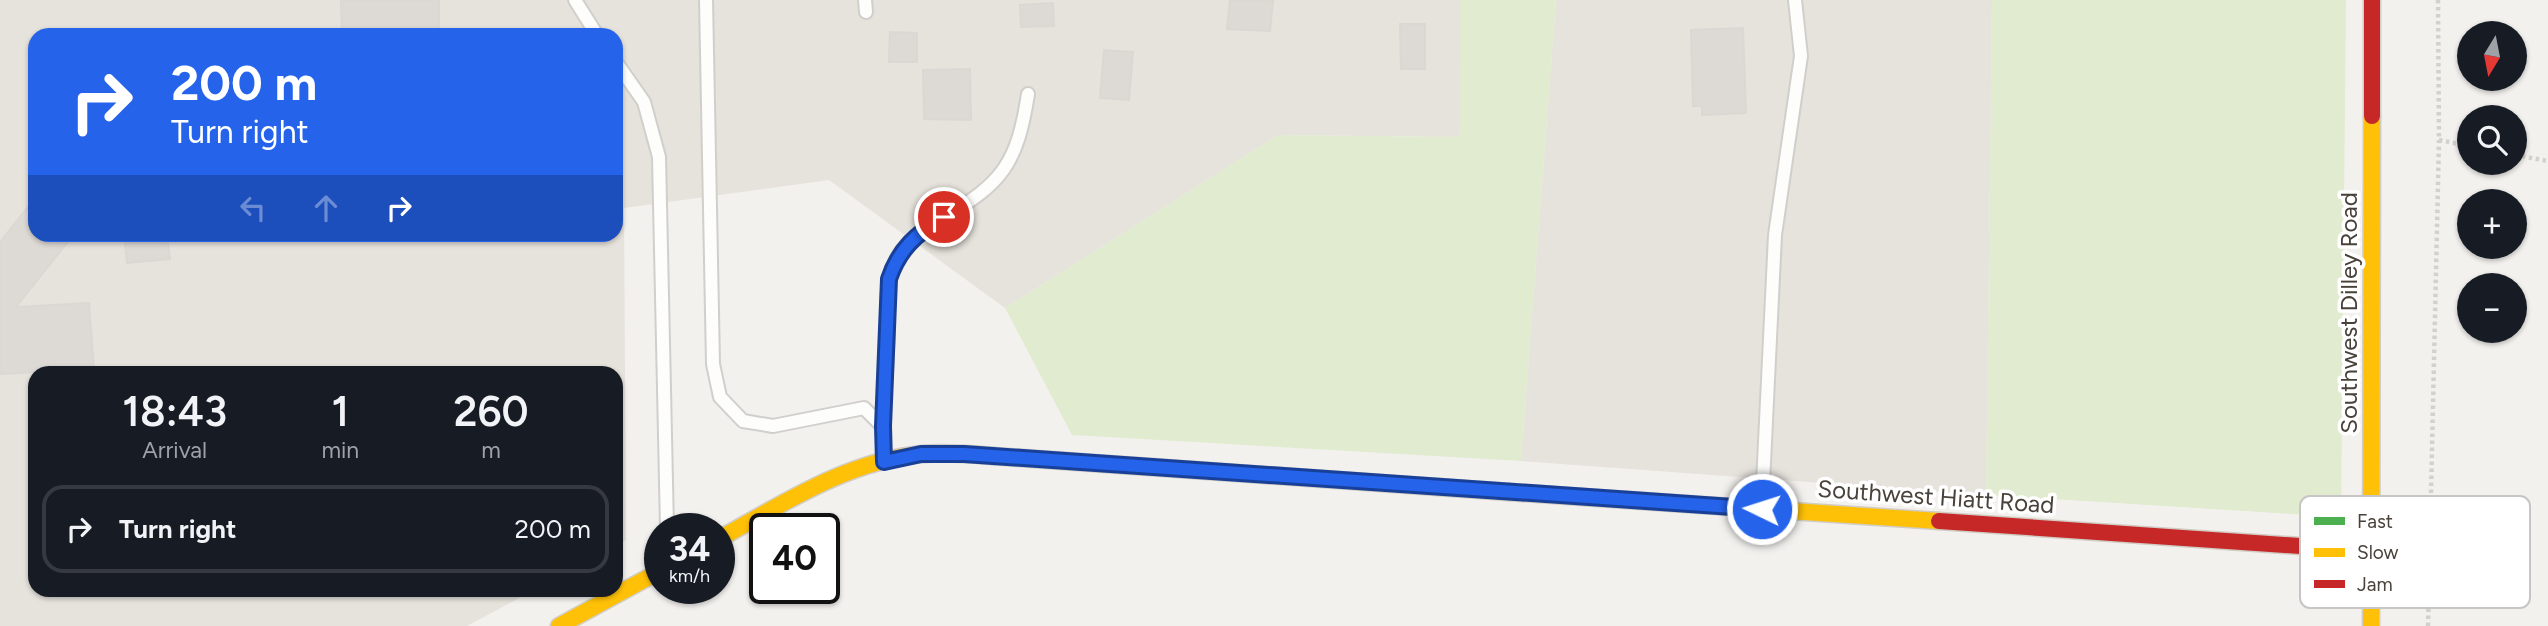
<!DOCTYPE html>
<html lang="en">
<head>
<meta charset="utf-8">
<style>
	body { margin:0; font-family:Figtree,sans-serif; background:#20242c; color:#f1f3f6; height:100vh; display:flex; flex-direction:column; font-size:26px; white-space:nowrap }
	* { box-sizing:border-box; margin:0 }
	p { font-size:23px; color:#9ea1a6 }
	.icon { flex:none; width:38px; height:38px; fill:none; stroke:currentColor; stroke-width:2; stroke-linecap:round; stroke-linejoin:round }
	.map { position:relative; flex:1; overflow:hidden }
	.details { position:absolute; left:28px; top:366px; width:595px; height:231px; display:flex; flex-direction:column; background:#171b24; border-radius:21px; box-shadow:0 2px 5px #0004 }
	.details>* { flex:none }
	.top-card { position:absolute; left:28px; top:28px; width:595px; height:214px; border-radius:21px; box-shadow:0 2px 5px #0004; background:#2563eb; color:#fff; overflow:hidden }
	.needle { width:46px; rotate:190deg }
	.tools { position:absolute; left:2457px; top:21px; display:grid; gap:14px }
	.tools a { display:grid; place-items:center; width:70px; height:70px; border-radius:50%; background:#171b24; box-shadow:0 2px 5px #0004; font-size:35px }
	.speed { position:absolute; left:644px; top:513px; display:flex; gap:14px; font-size:35px; font-weight:700; text-align:center }
	.speed>* { display:grid; place-content:center; width:91px; height:91px; border-radius:50%; background:#171b24; box-shadow:0 2px 5px #0004; line-height:1 }
	.speed small { font-size:18px; font-weight:400 }
	.speed .limit { border:4px solid #111; border-radius:10px; background:#fff; color:#111 }
	.pin { position:absolute; display:grid; place-items:center; width:60px; height:60px; color:#fff; margin:-30px; border:4px solid #fff; border-radius:50%; box-shadow:0 2px 7px #0007 }
	.me { position:absolute; width:77px; margin:-38px; rotate:274deg; stroke-linejoin:round; filter:drop-shadow(0 0 5px #0008) }
	.turn { display:flex; align-items:center; gap:24px; height:147px; padding:0 28px; font-size:32px }
	.turn .icon { width:91px; height:91px; stroke-width:2.5 }
	.turn b { display:block; font-size:49px; line-height:60px }
	.lanes { display:flex; align-items:center; height:66px; padding:0 28px; background:#0003; justify-content:center; gap:35px; direction:ltr }
	.lanes .off { opacity:.35 }
	.eta { display:flex; justify-content:space-evenly; align-items:center; height:119px; text-align:center }
	.eta b { font-size:42px; font-weight:600; line-height:49px }
	ul { padding:0; list-style:none }
	li { display:flex; align-items:center; gap:21px; height:88px; margin:0 14px 10px; padding:0 14px; border:4px solid #363941; border-radius:21px }
	li div { flex:1 }
	li b { display:block; font-size:26px }
	li em { font-style:normal }
	.map>svg:first-child { display:block }
</style>
</head>
<body>
<div class="map">
<svg width="2548" height="626" viewBox="0 0 2548 626">
	<rect width="100%" height="100%" fill="#f3f1ee"/>
	<!-- residential -->
	<g fill="#e6e2dc" fill-rule="evenodd">
		<path d="M0,0h1460v137l-182,-2 -273,173 -176,-128 -205,28 2,332 -10,6v-173h-581v217h499l-67,36h-467zM35,35h581v199h-581z"/>
		<path d="M1556,0h436l-6,495 -465,-34z"/>
	</g>
	<!-- green -->
	<g fill="#e1ebd0">
		<path d="M1460,0h96l-35,461 -449,-26 -67,-127 273,-173 181,2z"/>
		<path d="M1992,0h354l-5,517 -355,-22z"/>
	</g>
	<!-- building -->
	<g fill="#dddad6" stroke="#dbd8d4" stroke-width="2">
		<path d="M341,0h98v35h-97z"/>
		<path d="M1230,0h43l-3,31 -43,-2z"/>
		<path d="M1053,3l1,23 -33,1 -1,-22z"/>
		<path d="M1400,24h25v45h-24z"/>
		<path d="M1743,28l3,85 -44,2v-9h-9l-2,-76z"/>
		<path d="M890,32l27,1v29h-28z"/>
		<path d="M1104,50l29,2 -4,48 -29,-2z"/>
		<path d="M970,69l1,51 -47,-1 -1,-49z"/>
		<path d="M35,198v36h39l-58,73 73,-4 5,66 -94,5v-132z"/>
		<path d="M124,234h43l3,25 -43,4z"/>
	</g>
	<g fill="none" stroke-linecap="round" stroke-linejoin="round">
		<!-- lane casing -->
		<g stroke="#d1cfcc" stroke-width="16">
			<g id="lane">
				<path d="M575,0l22,35"/>
				<path d="M706,0l7,364 7,33 23,24 30,5 91,-18 19,19 1,31"/>
				<path d="M865,0l1,12"/>
				<path d="M616,62l28,40 15,55 8,371"/>
				<path d="M883,427c1,-33 4,-65 5,-97 1,-23 -4,-46 7,-68 9,-20 28,-33 46,-43 62,-36 76,-55 87,-125"/>
				<path d="M1762,504l13,-269 26,-179 -6,-56"/>
			</g>
		</g>
		<!-- fast casing -->
		<g stroke="#d1cdc5" stroke-width="19">
			<path id="fast" d="M993,456l516,36"/>
		</g>
		<!-- slow casing -->
		<g stroke="#d1cdc5" stroke-width="19">
			<g id="slow">
				<path d="M1509,492l430,29"/>
				<path d="M719,539c63,-35 130,-79 204,-85 23,-2 47,0 70,2"/>
				<path d="M559,626l101,-55"/>
				<path d="M2371,626l1,-510"/>
			</g>
		</g>
		<!-- jam casing -->
		<g stroke="#d1cdc5" stroke-width="19">
			<g id="jam">
				<path d="M2372,116v-116"/>
				<path d="M1939,521l432,30"/>
			</g>
		</g>
		<!-- path -->
		<g stroke="#d3d1cc" stroke-width="4.5" stroke-dasharray="3.5 3.5" stroke-linecap="butt">
			<path d="M2438,0l1,140 30,6"/>
			<path d="M2515,155l33,6"/>
			<path d="M2428,626l11,-486"/>
		</g>
		<!-- lane -->
		<use href="#lane" stroke="#fdfdfc" stroke-width="12"/>
		<!-- fast -->
		<use href="#fast" stroke="#4caf50" stroke-width="16"/>
		<!-- slow -->
		<use href="#slow" stroke="#ffc107" stroke-width="16"/>
		<!-- jam -->
		<use href="#jam" stroke="#c62828" stroke-width="16"/>
	</g>
	<g fill="none" stroke-linecap="round" stroke-linejoin="round">
		<!-- route casing -->
		<g stroke="#184099" stroke-width="18">
			<path id="route" d="M944,217c-27,16 -45,32 -55,62l-6,147 1,36 37,-8h43l798,55"/>
		</g>
		<!-- route -->
		<use href="#route" stroke="#2563eb" stroke-width="12"/>
	</g>
	<g text-anchor="middle" stroke-width="7" stroke-linejoin="round" paint-order="stroke">
		<!-- street labels -->
		<g font-size="24" fill="#49423a" stroke="#fff">
			<text transform="translate(2349 313) rotate(-90)" y="8">Southwest Dilley Road</text>
			<text transform="translate(1936 497) rotate(4)" y="8">Southwest Hiatt Road</text>
		</g>
	</g>
	<!-- legend -->
	<rect x="2300" y="496" width="230" height="112" rx="10" fill="#fff" stroke="#c8c6c4" stroke-width="2"/>
	<rect x="2314" y="517" width="31" height="8" fill="#4caf50"/>
	<rect x="2314" y="548" width="31" height="9" fill="#ffc107"/>
	<rect x="2314" y="580" width="31" height="8" fill="#c62828"/>
	<g font-size="19" fill="#49423a">
		<text x="2357" y="528">Fast</text>
		<text x="2357" y="559">Slow</text>
		<text x="2357" y="591">Jam</text>
	</g>
</svg>
<div class="tools">
<a><svg class="needle" viewBox="-14 -14 28 28"><path d="M0-13l5 13h-10z" fill="#e53935"/><path d="M0 13l5-13h-10z" fill="#9ea1a6"/></svg></a>
<a><svg class="icon" aria-label="search" viewBox="0 0 24 24"><circle cx="10" cy="10" r="6"/><path d="M15 15l6 6"/></svg></a>
<a>+</a>
<a>−</a>
</div>
<div class="speed"><div>34<small>km/h</small></div><div class="limit">40</div></div>
<div class="pin" style="left:944px;top:217px;background:#d93025"><svg class="icon" aria-label="arrive" viewBox="0 0 24 24"><path d="M6 21V4h12l-3 4 3 4H6"/></svg></div>
<svg class="me" style="left:1762px;top:509px" viewBox="-20 -20 40 40"><circle r="17" fill="#2563eb" stroke="#fff" stroke-width="3"/><path d="M0-11L8 9 0 5-8 9z" fill="#fff"/></svg>
<div class="top-card">
<div class="turn"><svg class="icon" aria-label="right" viewBox="0 0 24 24"><path d="M7 20v-9h11M14 6l5 5-5 5"/></svg><div><b>200 m</b>Turn right</div></div>
<div class="lanes"><svg class="icon off" aria-label="left" viewBox="0 0 24 24"><path d="M17 20v-9H6M10 6l-5 5 5 5"/></svg><svg class="icon off" aria-label="ahead" viewBox="0 0 24 24"><path d="M12 20V5M6 11l6-6 6 6"/></svg><svg class="icon" aria-label="right" viewBox="0 0 24 24"><path d="M7 20v-9h11M14 6l5 5-5 5"/></svg></div>
</div>
<section class="details">
<div class="eta">
<div><b>18:43</b><p>Arrival</p></div>
<div><b>1</b><p>min</p></div>
<div><b>260</b><p>m</p></div>
</div>
<ul>
<li><svg class="icon" aria-label="right" viewBox="0 0 24 24"><path d="M7 20v-9h11M14 6l5 5-5 5"/></svg><div><b>Turn right</b></div><em>200 m</em></li>
</ul>
</section>
</div>
</body>
</html>
